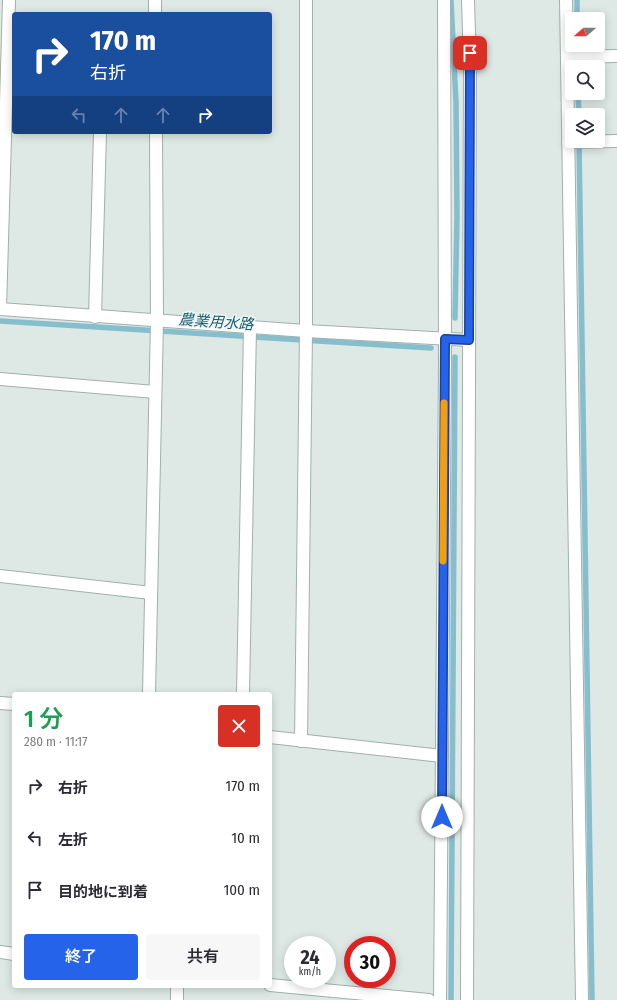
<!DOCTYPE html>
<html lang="ja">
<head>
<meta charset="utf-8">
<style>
	body { margin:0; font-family:"Fira Sans Condensed","Noto Sans JP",sans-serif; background:#f7f7f7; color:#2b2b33; height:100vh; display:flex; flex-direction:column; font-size:15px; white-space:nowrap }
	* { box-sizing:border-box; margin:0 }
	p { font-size:13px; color:#7c7c81 }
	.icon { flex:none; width:22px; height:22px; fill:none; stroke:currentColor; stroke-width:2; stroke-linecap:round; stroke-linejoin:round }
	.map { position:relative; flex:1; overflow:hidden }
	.panel { position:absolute; left:12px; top:692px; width:260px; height:296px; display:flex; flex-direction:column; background:#fff; border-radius:4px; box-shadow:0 2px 10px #0003 }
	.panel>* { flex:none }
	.guide { position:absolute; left:12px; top:12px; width:260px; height:122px; border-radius:4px; box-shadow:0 2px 10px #0003; background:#1a4fa0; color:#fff; overflow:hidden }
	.needle { width:26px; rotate:250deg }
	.controls { position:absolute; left:565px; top:12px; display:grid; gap:8px }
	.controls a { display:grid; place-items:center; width:40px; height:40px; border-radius:4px; background:#fff; box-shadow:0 2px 10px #0003; font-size:20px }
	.speed { position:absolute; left:284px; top:936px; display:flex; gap:8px; font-size:20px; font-weight:700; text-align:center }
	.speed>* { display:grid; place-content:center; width:52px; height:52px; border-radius:50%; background:#fff; box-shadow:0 2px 10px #0003; line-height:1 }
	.speed small { font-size:10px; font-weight:400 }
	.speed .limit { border:6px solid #d22; background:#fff; color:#111 }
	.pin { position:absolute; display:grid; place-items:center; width:34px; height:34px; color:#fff; margin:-17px; border-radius:8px; box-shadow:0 2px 6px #0006 }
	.me { position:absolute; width:44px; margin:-22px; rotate:0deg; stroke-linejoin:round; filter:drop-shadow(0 0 3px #0008) }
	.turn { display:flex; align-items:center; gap:14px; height:84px; padding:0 12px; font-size:18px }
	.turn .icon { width:52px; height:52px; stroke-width:2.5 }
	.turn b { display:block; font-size:28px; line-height:34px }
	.lanes { display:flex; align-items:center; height:38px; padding:0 12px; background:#0003; justify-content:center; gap:20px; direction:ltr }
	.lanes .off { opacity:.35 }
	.round { display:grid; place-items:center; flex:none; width:42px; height:42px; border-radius:4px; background:#f7f7f7 }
	.overview { display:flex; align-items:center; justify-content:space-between; height:68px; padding:0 12px }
	h1 { font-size:24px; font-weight:600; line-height:30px; color:#1e9e55 }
	.primary-button { display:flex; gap:8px; margin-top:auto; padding:8px 12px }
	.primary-button a { flex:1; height:46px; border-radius:4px; background:#2563eb; color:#fff; font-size:16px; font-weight:600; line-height:46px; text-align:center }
	.primary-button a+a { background:#f7f7f7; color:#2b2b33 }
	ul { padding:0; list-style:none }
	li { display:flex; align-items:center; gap:12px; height:52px; padding:0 12px }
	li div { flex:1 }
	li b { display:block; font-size:15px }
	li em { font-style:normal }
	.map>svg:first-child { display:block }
</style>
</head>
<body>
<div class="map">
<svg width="617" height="1000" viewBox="0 0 617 1000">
	<rect width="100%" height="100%" fill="#dee9e5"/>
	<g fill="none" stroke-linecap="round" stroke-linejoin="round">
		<!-- stream -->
		<g stroke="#86bece" stroke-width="5.5">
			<path d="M451,0l5,103 1,113 -2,102"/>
			<path d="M577,0v19"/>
			<path d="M578,45v22"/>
			<path d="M578,93l1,22"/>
			<path d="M579,141l13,859"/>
			<path d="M0,321l431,27"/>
			<path d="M451,1000l4,-643"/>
		</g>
		<!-- minor casing -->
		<g stroke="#a1b0ac" stroke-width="14">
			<g id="minor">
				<path d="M155,0v14"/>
				<path d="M566,0l16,1000"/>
				<path d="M567,57l50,-1"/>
				<path d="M568,142l49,-1"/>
				<path d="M0,309l306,22 163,9"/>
				<path d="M0,309l9,-309"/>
				<path d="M95,317l5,-185"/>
				<path d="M0,379l155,13"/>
				<path d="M0,576l151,17"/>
				<path d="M149,694l8,-373 -1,-189"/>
				<path d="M243,694l7,-367"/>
				<path d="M0,703l14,1"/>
				<path d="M270,737l172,19"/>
				<path d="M301,741l5,-410v-331"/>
				<path d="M0,952l14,2"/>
				<path d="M270,985l159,15"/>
				<path d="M177,1000v-14"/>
				<path d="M440,1000l5,-641 -1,-359"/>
				<path d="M467,1000l3,-934 -2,-66"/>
			</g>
		</g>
		<!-- minor -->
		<use href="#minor" stroke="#fff" stroke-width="12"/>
	</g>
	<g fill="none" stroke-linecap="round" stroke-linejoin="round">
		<!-- route casing -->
		<g stroke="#184099" stroke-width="10">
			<path id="route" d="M442,817l3,-478 24,1 1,-287"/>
		</g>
		<!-- route -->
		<use href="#route" stroke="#2563eb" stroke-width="7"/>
		<!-- slow -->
		<path stroke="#f59e0b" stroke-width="7" d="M443,561l1,-158"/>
	</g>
	<g text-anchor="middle" stroke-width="3" stroke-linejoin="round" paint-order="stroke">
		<!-- water labels -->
		<g font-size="15" font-style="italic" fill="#1c5e72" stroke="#eef6f3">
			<text transform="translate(216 322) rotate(4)" y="5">農業用水路</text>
		</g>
	</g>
</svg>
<div class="controls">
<a><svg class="needle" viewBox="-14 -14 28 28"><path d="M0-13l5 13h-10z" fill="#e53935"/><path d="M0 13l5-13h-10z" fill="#7c7c81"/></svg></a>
<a><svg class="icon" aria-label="search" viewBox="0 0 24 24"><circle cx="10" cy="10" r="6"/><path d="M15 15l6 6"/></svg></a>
<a><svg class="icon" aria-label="layers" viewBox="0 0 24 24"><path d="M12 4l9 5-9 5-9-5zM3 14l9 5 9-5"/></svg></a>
</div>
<div class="speed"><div>24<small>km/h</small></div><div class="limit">30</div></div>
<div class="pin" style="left:470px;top:53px;background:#d93025"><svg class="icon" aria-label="arrive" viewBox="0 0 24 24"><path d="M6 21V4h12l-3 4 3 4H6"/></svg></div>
<svg class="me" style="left:442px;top:817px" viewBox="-20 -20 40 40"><circle r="19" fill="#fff"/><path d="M0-13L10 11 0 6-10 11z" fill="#2563eb"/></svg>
<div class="guide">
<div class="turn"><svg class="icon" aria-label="right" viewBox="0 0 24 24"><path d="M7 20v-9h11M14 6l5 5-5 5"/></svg><div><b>170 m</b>右折</div></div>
<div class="lanes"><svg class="icon off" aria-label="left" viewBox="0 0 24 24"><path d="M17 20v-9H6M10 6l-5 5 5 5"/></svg><svg class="icon off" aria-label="ahead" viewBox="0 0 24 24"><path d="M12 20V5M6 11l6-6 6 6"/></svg><svg class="icon off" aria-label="ahead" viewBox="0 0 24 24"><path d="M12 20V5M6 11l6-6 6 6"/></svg><svg class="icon" aria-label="right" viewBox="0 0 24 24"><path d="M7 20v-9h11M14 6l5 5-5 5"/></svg></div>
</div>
<section class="panel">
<div class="overview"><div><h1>1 分</h1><p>280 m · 11:17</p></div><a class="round" style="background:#d93025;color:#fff"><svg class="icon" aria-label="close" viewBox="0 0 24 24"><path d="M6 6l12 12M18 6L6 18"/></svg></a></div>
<ul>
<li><svg class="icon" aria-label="right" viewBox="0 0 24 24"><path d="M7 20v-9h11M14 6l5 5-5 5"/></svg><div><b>右折</b></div><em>170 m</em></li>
<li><svg class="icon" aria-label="left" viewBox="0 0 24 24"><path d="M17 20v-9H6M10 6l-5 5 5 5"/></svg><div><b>左折</b></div><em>10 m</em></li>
<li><svg class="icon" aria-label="arrive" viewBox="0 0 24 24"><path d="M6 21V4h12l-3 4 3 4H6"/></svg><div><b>目的地に到着</b></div><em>100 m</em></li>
</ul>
<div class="primary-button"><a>終了</a><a>共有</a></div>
</section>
</div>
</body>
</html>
